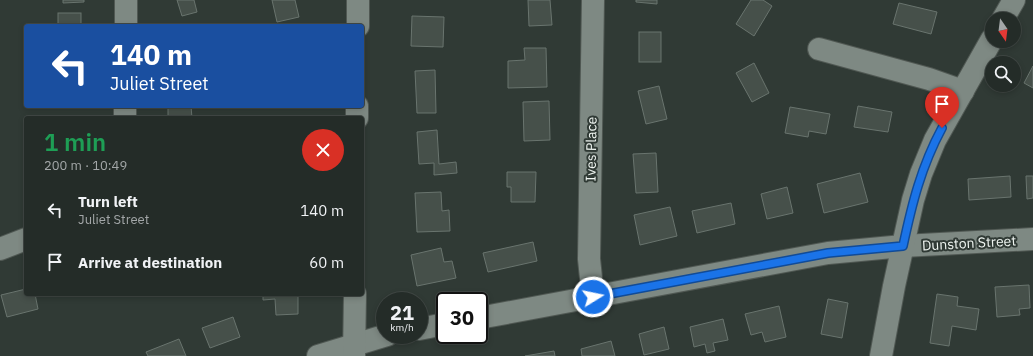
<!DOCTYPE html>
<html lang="en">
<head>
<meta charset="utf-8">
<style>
	body { margin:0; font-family:"IBM Plex Sans",sans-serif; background:#303834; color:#f1f3f6; height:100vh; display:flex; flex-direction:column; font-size:15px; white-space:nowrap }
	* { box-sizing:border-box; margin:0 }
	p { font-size:13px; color:#a3a7a8 }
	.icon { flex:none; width:22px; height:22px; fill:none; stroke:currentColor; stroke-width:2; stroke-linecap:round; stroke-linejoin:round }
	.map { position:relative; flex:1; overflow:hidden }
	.side { position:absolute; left:24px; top:116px; width:340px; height:180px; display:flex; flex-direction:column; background:#242c28; border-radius:4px; box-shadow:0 2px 6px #0003,0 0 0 1px #414845 }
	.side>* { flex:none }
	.guide { position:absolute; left:24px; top:24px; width:340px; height:84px; border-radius:4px; box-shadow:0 2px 6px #0003,0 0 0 1px #414845; background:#1a4fa0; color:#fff; overflow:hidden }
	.needle { width:26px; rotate:166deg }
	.fabs { position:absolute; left:985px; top:12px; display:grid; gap:8px }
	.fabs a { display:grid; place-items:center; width:36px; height:36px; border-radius:50%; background:#242c28; box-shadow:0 2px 6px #0003,0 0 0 1px #414845; font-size:20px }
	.speed { position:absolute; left:376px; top:292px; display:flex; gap:8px; font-size:20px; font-weight:700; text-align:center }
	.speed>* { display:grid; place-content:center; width:52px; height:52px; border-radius:50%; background:#242c28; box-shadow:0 2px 6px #0003,0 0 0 1px #414845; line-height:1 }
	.speed small { font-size:10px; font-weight:400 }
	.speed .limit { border:2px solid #111; border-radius:6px; background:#fff; color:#111 }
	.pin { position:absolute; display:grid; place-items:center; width:34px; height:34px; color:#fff; margin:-41px -17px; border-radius:50% 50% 50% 0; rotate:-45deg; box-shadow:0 0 4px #0007 }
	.pin .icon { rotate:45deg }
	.me { position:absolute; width:44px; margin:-22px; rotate:80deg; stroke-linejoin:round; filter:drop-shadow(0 0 3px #0008) }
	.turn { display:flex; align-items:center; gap:14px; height:84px; padding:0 20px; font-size:18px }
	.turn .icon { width:52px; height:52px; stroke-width:2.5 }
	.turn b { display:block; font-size:28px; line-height:34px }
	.round { display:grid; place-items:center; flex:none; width:42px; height:42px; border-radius:21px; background:#303834 }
	.overview { display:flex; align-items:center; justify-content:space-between; height:68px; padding:0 20px }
	h1 { font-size:24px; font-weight:600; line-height:30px; color:#1e9e55 }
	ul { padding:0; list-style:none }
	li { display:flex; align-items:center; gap:12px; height:52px; padding:0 20px }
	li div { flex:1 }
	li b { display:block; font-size:15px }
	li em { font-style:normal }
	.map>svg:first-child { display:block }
</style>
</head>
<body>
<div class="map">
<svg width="1033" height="356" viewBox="0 0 1033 356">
	<rect width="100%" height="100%" fill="#303a35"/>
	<!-- building -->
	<g fill="#46504a" stroke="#69746e">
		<path d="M63,0h21v2l-21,1z"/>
		<path d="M177,0h17l3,12 -15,4z"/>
		<path d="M272,0h23l4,17 -22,5z"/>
		<path d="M528,0h22l2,25 -23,1z"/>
		<path d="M636,0h21v4l-21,-2z"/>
		<path d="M751,0h12l9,6 -18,30 -18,-12z"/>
		<path d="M899,3l38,9 -6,22 -38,-10z"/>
		<rect x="58" y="13" width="23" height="13"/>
		<path d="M412,16l32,1 -1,30 -32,-1z"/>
		<rect x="639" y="32" width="22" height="30"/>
		<path d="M524,48h22l1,39 -39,1v-27l17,-1z"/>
		<path d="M754,63l15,30 -17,9 -16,-29z"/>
		<path d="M1033,66v22l-9,-5z"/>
		<path d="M435,70l1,43h-19l-2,-42z"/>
		<path d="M659,86l8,33 -21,5 -8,-33z"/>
		<path d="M549,101l1,39 -26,1 -1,-39z"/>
		<path d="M168,106h23l1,12h-24z"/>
		<path d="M858,106l34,6 -4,20 -34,-5z"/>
		<path d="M790,107l40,7 -4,20 -17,-3 -1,6 -23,-4z"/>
		<path d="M437,130l2,34 17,-2 1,11 -23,2v-12l-15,1 -2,-32z"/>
		<path d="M656,153l2,39 -22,1 -3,-39z"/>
		<path d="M507,172h29l-1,30h-24v-15h-4z"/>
		<path d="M860,173l8,29 -44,11 -7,-29z"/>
		<path d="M1010,176l1,21 -42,3 -1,-21z"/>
		<path d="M1026,176h7v22l-6,1z"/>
		<path d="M787,187l6,26 -26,6 -6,-25z"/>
		<path d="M441,192l1,19 7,-1 1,21 -33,1 -2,-39z"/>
		<path d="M731,203l4,21 -38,9 -5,-22z"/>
		<path d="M670,207l7,29 -37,9 -6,-30z"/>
		<path d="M533,242l4,19 -49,11 -5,-19z"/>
		<path d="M441,248l3,14 8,-1 4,17 -39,8 -6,-31z"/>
		<path d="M1029,285l1,23 -11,1 1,6 -23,2 -2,-30z"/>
		<path d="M26,289v5h9l3,15 -31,8 -6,-22z"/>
		<path d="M263,294h35v20l-22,1 -1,-16 -12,1z"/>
		<path d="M937,294l21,3 -1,9 22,3 -3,21 -24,-4 -3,20 -19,-3z"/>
		<path d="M828,299l20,4 -6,35 -21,-4z"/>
		<path d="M779,306l7,31 -21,5 -3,-10 -11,3 -6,-21z"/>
		<path d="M233,317l7,20 -30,11 -8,-20z"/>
		<path d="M723,319l5,21 -15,3 2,8 -8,2 -2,-9 -11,3 -4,-20z"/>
		<path d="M664,327l5,22 -25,6 -5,-21z"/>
		<path d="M179,339l7,17h-38l-2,-4z"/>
		<path d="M611,341l4,15h-33l-1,-7z"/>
		<path d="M554,351l1,5h-30z"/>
	</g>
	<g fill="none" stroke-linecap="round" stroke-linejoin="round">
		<!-- minor casing -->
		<g stroke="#505853" stroke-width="24">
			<g id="minor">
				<path d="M593,0l-4,259 4,38"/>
				<path d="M1003,19l11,-19"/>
				<path d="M126,26v-26"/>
				<path d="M358,26v-26"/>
				<path d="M819,49l110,30 34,12"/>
				<path d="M125,118v-12"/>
				<path d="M357,118v-12"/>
				<path d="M0,249l26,-10"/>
				<path d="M479,318l349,-65 75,-7 130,-7"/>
				<path d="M419,329l26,-5"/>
				<path d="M318,356l69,-21"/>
				<path d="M354,356l1,-62"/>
				<path d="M881,356l13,-70 19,-86 8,-26 14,-34 57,-101"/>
			</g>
		</g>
		<!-- minor -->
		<use href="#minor" stroke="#7e8983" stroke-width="22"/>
	</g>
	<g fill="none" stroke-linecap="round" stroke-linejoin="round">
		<!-- route casing -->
		<g stroke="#114b97" stroke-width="10">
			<path id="route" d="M593,297l235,-44 75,-7c9,-42 18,-79 39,-118"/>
		</g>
		<!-- route -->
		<use href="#route" stroke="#1a73e8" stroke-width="7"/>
	</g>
	<g text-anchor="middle" stroke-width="4" stroke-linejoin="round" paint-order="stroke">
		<!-- street labels -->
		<g font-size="14" fill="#eff5f1" stroke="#303a35">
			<text transform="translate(591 149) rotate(-89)" y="5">Ives Place</text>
			<text transform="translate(969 243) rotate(-3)" y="5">Dunston Street</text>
		</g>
	</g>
</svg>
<div class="fabs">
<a><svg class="needle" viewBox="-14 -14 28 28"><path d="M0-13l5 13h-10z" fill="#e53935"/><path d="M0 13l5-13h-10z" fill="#a3a7a8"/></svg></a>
<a><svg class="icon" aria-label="search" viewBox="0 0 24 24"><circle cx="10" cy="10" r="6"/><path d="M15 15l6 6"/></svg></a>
</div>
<div class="speed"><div>21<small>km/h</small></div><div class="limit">30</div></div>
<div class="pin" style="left:942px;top:128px;background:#d93025"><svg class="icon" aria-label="arrive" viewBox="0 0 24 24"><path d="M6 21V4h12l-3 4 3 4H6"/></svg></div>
<svg class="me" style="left:593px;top:297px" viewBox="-20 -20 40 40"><circle r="17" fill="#1a73e8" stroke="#fff" stroke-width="3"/><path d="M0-11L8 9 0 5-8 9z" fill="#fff"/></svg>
<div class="guide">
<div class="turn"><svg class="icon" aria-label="left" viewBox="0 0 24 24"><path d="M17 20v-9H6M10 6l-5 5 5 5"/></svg><div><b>140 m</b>Juliet Street</div></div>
</div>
<section class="side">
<div class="overview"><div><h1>1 min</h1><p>200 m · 10:49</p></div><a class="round" style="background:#d93025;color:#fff"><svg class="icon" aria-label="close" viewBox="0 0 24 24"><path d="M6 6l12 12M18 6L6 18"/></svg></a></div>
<ul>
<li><svg class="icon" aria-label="left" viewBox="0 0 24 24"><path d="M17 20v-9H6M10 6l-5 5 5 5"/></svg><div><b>Turn left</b><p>Juliet Street</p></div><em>140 m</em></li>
<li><svg class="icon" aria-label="arrive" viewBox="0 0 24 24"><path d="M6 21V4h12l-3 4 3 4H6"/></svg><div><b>Arrive at destination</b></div><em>60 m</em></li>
</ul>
</section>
</div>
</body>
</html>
